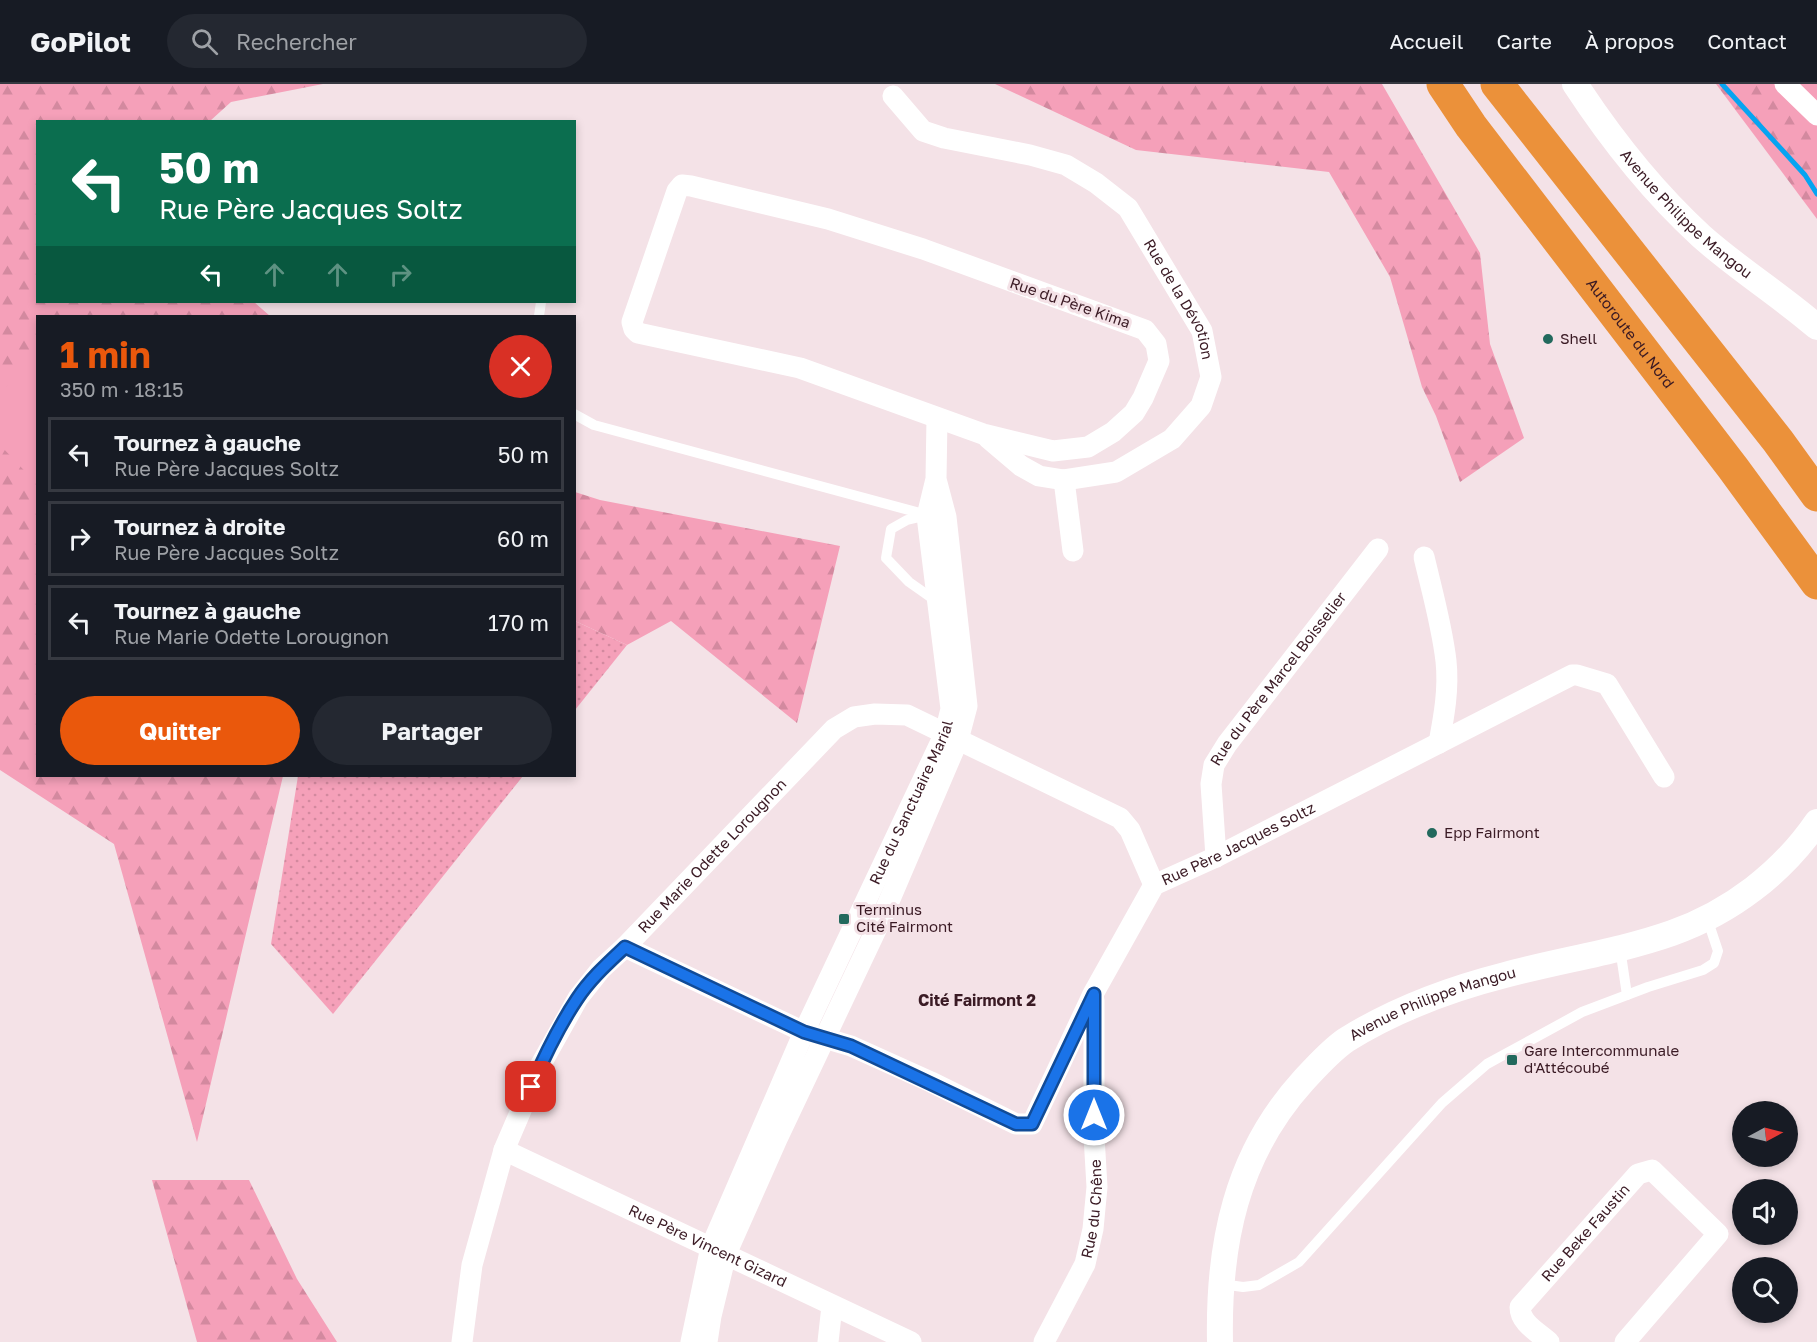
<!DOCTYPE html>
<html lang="fr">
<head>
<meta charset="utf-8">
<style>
	body { margin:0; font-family:"Golos Text",sans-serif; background:#242831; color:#f1f3f6; height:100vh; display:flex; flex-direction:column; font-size:22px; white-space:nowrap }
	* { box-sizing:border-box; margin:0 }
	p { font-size:20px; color:#9ea1a6 }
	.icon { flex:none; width:33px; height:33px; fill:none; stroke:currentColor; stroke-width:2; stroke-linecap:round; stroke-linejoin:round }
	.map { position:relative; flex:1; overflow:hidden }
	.side { position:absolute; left:36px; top:231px; width:540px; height:462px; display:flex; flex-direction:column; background:#171b24; border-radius:0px; box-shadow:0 3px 9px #0003 }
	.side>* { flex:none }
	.hud { position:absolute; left:36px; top:36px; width:540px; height:183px; border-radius:0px; box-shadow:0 3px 9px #0003; background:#0b6e4f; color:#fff; overflow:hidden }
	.needle { width:39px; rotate:83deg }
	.tools { position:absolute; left:1732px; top:1017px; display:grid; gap:12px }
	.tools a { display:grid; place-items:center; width:66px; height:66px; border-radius:50%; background:#171b24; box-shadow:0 3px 9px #0003; font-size:30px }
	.pin { position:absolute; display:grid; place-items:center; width:51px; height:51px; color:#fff; margin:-26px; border-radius:12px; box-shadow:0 3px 9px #0006 }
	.me { position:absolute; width:66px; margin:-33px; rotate:0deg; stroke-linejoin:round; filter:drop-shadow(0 0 4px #0008) }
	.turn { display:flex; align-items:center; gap:21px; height:126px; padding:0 24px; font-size:27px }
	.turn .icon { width:78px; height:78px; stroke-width:2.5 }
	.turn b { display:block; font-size:42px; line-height:51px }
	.lanes { display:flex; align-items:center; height:57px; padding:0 24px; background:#0003; justify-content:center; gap:30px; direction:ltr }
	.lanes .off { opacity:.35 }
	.round { display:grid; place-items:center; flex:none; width:63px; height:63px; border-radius:32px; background:#242831 }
	.overview { display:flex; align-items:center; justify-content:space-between; height:102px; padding:0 24px }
	h1 { font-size:36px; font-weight:700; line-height:45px; color:#ea580c }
	.cta { display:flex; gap:12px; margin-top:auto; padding:12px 24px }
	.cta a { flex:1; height:69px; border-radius:36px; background:#ea580c; color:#fff; font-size:24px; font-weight:700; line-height:69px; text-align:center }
	.cta a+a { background:#242831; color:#f1f3f6 }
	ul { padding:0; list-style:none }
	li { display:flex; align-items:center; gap:18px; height:75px; margin:0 12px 9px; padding:0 12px; border:3px solid #363941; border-radius:0px }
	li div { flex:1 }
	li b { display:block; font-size:22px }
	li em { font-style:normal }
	header { display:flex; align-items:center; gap:36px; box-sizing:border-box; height:84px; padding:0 30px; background:#171b24; border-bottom:2px solid #363941 }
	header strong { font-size:28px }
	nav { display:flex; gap:33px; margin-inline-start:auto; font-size:21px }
	.search { width:420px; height:54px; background:#242831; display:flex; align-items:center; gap:15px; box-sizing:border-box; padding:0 21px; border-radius:33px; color:#9ea1a6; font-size:22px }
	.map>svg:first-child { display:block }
</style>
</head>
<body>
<header>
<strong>GoPilot</strong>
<div class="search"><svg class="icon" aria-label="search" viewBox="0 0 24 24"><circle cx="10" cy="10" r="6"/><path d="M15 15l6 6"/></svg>Rechercher</div>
<nav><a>Accueil</a><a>Carte</a><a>À propos</a><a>Contact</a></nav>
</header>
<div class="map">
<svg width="1817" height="1258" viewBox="0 0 1817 1258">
	<defs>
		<pattern id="green-dots" width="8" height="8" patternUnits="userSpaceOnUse" patternTransform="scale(1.5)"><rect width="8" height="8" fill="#f5a0b9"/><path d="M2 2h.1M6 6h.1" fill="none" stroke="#d3899f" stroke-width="1.8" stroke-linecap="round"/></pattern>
		<pattern id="forest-firs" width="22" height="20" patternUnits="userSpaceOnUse" patternTransform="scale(1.5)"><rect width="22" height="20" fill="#f5a0b9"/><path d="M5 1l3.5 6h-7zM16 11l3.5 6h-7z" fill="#d3899f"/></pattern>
	</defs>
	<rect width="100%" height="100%" fill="#f4e2e7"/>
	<!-- green -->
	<g fill="url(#green-dots)">
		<path d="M575,537l52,24 -52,65z"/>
		<path d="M298,692h225l-190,238 -62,-70z"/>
	</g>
	<!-- forest -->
	<g fill="url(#forest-firs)">
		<path d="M0,0h323l-92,18 -21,19 -172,1v180h216l16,14h-232v460h245l-86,366 -83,-298 -114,-74z"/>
		<path d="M995,0h387l98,169 10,91 34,94 -64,44 -24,-66 -14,-29 -32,-110 -61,-105 -193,-22z"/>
		<path d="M1716,0h101v135z"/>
		<path d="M575,408l25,8 240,46 -43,177 -126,-102 -44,24 -52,-24z"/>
		<path d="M152,1096h97l48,99 40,63h-140z"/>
	</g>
	<!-- pitch -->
	<path fill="#f5a0b9" d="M37,269v131l-37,-39v-52z"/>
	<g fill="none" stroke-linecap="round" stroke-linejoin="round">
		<!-- stream -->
		<path stroke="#06a4f1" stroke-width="5" d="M1722,0l83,91 12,19"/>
		<!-- service -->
		<g stroke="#fff" stroke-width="10">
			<path d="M539,232l2,-14"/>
			<path d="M574,330l20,11 337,91"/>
			<path d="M924,432l-17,4 -16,9 -5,29 23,24 27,19"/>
			<path d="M1620,864l7,47"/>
			<path d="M1221,1200l22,3 16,-2 40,-23 143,-159 45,-39 95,-52 66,-25 55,-17 11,-7 4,-12 -11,-33"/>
		</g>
		<!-- minor -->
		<g stroke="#fff" stroke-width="21">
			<path d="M1785,0l32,31"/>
			<path id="s1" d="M893,12l30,35 21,7 86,17 36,10 30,18 32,25 74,123 9,46 -10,29 -29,33 -56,33 -52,8 -25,-4 -18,-10 -33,-28"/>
			<path d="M682,101l9,1 137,33 95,30 222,81 11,14 3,17 -16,37 -9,15 -21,19 -25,15 -35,4 -70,-17 -183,-66 -162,-35 -4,-4 -2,-7 45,-131z"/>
			<path d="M1064,396l9,71"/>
			<path d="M1424,473c8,34 18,69 22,104 3,28 -2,55 -7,82"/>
			<path id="s2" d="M1216,773l-5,-73 3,-19 13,-21 151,-195"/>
			<path id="s3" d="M625,863l179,85 47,14 80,36 85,42h16l61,-130 61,-109 62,-28 356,-182h5l30,9 57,93"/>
			<path id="s4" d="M504,1066l407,192"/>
			<path id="s5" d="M462,1258l10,-77 32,-115 36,-84 38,-68 23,-29 24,-22 209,-218 20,-12 21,-3 32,1 213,103 10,12 24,55"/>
			<path id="s6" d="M691,1258l20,-95 93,-215 141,-299 6,-24 -24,-193 9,-37 1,-61"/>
			<path d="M707,1258l4,-26 15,-62 51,-115 107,-226 74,-173 9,-34 -21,-189 -9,-34"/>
			<path d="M828,1258l4,-36"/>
			<path id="s7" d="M1044,1258l41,-78 8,-35 4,-42 -3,-51v-136"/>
			<path id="s8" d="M1549,1258c-11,-10 -29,-19 -29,-35l118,-133 14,-4 66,64 -93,108"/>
		</g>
		<!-- tertiary -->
		<g stroke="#fff" stroke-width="26">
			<path id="s9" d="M1575,0c36,55 77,107 126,152 37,33 79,59 116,91"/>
			<path id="s10" d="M1220,1258c-2,-98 16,-187 83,-261 13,-14 27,-30 43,-41 48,-30 104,-51 159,-65 55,-15 113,-23 167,-42 59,-21 110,-60 145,-111"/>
		</g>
		<!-- motorway -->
		<g stroke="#eb913a" stroke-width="33">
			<path id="s11" d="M1443,0l28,42 262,342 84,115"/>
			<path d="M1497,0l281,357 39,54"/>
		</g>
	</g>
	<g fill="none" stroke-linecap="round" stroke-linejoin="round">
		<!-- route casing -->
		<g stroke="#114b97" stroke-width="15">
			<path id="route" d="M531,1003c13,-30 28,-61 46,-88 13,-20 31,-36 48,-52l179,85 47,14 165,78h16l62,-130v121"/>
		</g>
		<!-- route -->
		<use href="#route" stroke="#1a73e8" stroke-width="10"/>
	</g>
	<!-- markers -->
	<g fill="#22695d" stroke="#f4e2e7" stroke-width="2">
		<circle cx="1548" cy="255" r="6"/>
		<circle cx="1432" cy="749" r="6"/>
		<rect x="838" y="829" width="12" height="12" rx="3"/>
		<rect x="1506" y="970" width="12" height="12" rx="3"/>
	</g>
	<g text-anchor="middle" stroke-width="6" stroke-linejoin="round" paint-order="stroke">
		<!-- street labels -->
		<g font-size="15" fill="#3a1a24" stroke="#f4e2e7">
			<text dy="5" stroke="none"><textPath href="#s9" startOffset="172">Avenue Philippe Mangou</textPath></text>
			<text dy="5" stroke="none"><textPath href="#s1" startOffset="374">Rue de la Dévotion</textPath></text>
			<text transform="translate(1070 219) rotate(19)" y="5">Rue du Père Kima</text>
			<text dy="5" stroke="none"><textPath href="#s11" startOffset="312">Autoroute du Nord</textPath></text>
			<text dy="5" stroke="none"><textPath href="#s2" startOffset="200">Rue du Père Marcel Boisselier</textPath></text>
			<text dy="5" stroke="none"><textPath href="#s6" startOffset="585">Rue du Sanctuaire Marial</textPath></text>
			<text dy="5" stroke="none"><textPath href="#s3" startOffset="808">Rue Père Jacques Soltz</textPath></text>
			<text dy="5" stroke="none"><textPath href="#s5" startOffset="562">Rue Marie Odette Lorougnon</textPath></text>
			<text dy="5" stroke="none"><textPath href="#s10" startOffset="435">Avenue Philippe Mangou</textPath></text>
			<text dy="5" stroke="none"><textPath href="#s7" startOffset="144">Rue du Chêne</textPath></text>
			<text dy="5" stroke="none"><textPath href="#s8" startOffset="146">Rue Beke Faustin</textPath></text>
			<text dy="5" stroke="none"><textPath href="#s4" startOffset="225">Rue Père Vincent Gizard</textPath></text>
		</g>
		<!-- poi labels -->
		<g font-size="15" fill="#3a1a24" stroke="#f4e2e7" text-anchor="start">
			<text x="1560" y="260">Shell</text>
			<text x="1444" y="754">Epp Fairmont</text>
			<text x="856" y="831">Terminus<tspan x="856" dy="17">Cité Fairmont</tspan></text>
			<text x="1524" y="972">Gare Intercommunale<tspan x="1524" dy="17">d'Attécoubé</tspan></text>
		</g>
		<!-- neighbourhood labels -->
		<g font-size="16" font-weight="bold" fill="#3a1a24" stroke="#f4e2e7">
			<text x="977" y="922">Cité Fairmont 2</text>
		</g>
	</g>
</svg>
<div class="tools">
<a><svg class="needle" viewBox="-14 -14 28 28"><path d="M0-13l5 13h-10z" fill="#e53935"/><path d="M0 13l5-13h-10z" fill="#9ea1a6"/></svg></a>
<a><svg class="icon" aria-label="sound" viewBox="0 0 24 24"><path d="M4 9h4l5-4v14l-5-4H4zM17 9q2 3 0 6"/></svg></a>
<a><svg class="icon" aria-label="search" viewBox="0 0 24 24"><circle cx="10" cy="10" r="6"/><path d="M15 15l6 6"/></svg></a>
</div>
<div class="pin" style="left:531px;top:1003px;background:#d93025"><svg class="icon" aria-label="arrive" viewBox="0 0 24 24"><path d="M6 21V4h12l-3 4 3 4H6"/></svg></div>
<svg class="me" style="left:1094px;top:1031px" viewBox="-20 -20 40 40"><circle r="17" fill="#1a73e8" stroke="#fff" stroke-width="3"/><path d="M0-11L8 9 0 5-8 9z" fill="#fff"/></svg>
<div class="hud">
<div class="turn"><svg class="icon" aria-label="left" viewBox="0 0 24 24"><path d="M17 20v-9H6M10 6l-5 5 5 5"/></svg><div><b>50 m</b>Rue Père Jacques Soltz</div></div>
<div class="lanes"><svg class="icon" aria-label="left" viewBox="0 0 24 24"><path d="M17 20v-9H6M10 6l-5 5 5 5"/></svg><svg class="icon off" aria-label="ahead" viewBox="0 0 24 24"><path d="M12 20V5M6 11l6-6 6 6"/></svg><svg class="icon off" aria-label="ahead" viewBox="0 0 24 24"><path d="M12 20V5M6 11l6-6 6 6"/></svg><svg class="icon off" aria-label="right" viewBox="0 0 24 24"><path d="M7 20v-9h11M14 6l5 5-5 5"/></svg></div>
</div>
<section class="side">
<div class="overview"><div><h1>1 min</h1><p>350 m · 18:15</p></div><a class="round" style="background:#d93025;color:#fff"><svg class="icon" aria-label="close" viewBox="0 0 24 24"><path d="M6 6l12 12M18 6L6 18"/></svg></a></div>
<ul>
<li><svg class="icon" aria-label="left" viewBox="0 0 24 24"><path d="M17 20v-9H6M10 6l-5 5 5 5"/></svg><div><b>Tournez à gauche</b><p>Rue Père Jacques Soltz</p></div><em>50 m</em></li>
<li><svg class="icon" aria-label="right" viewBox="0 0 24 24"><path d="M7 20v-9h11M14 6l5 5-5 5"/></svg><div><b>Tournez à droite</b><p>Rue Père Jacques Soltz</p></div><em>60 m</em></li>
<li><svg class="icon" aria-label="left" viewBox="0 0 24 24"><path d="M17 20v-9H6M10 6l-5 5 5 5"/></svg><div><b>Tournez à gauche</b><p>Rue Marie Odette Lorougnon</p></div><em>170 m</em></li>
</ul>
<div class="cta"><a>Quitter</a><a>Partager</a></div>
</section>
</div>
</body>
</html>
